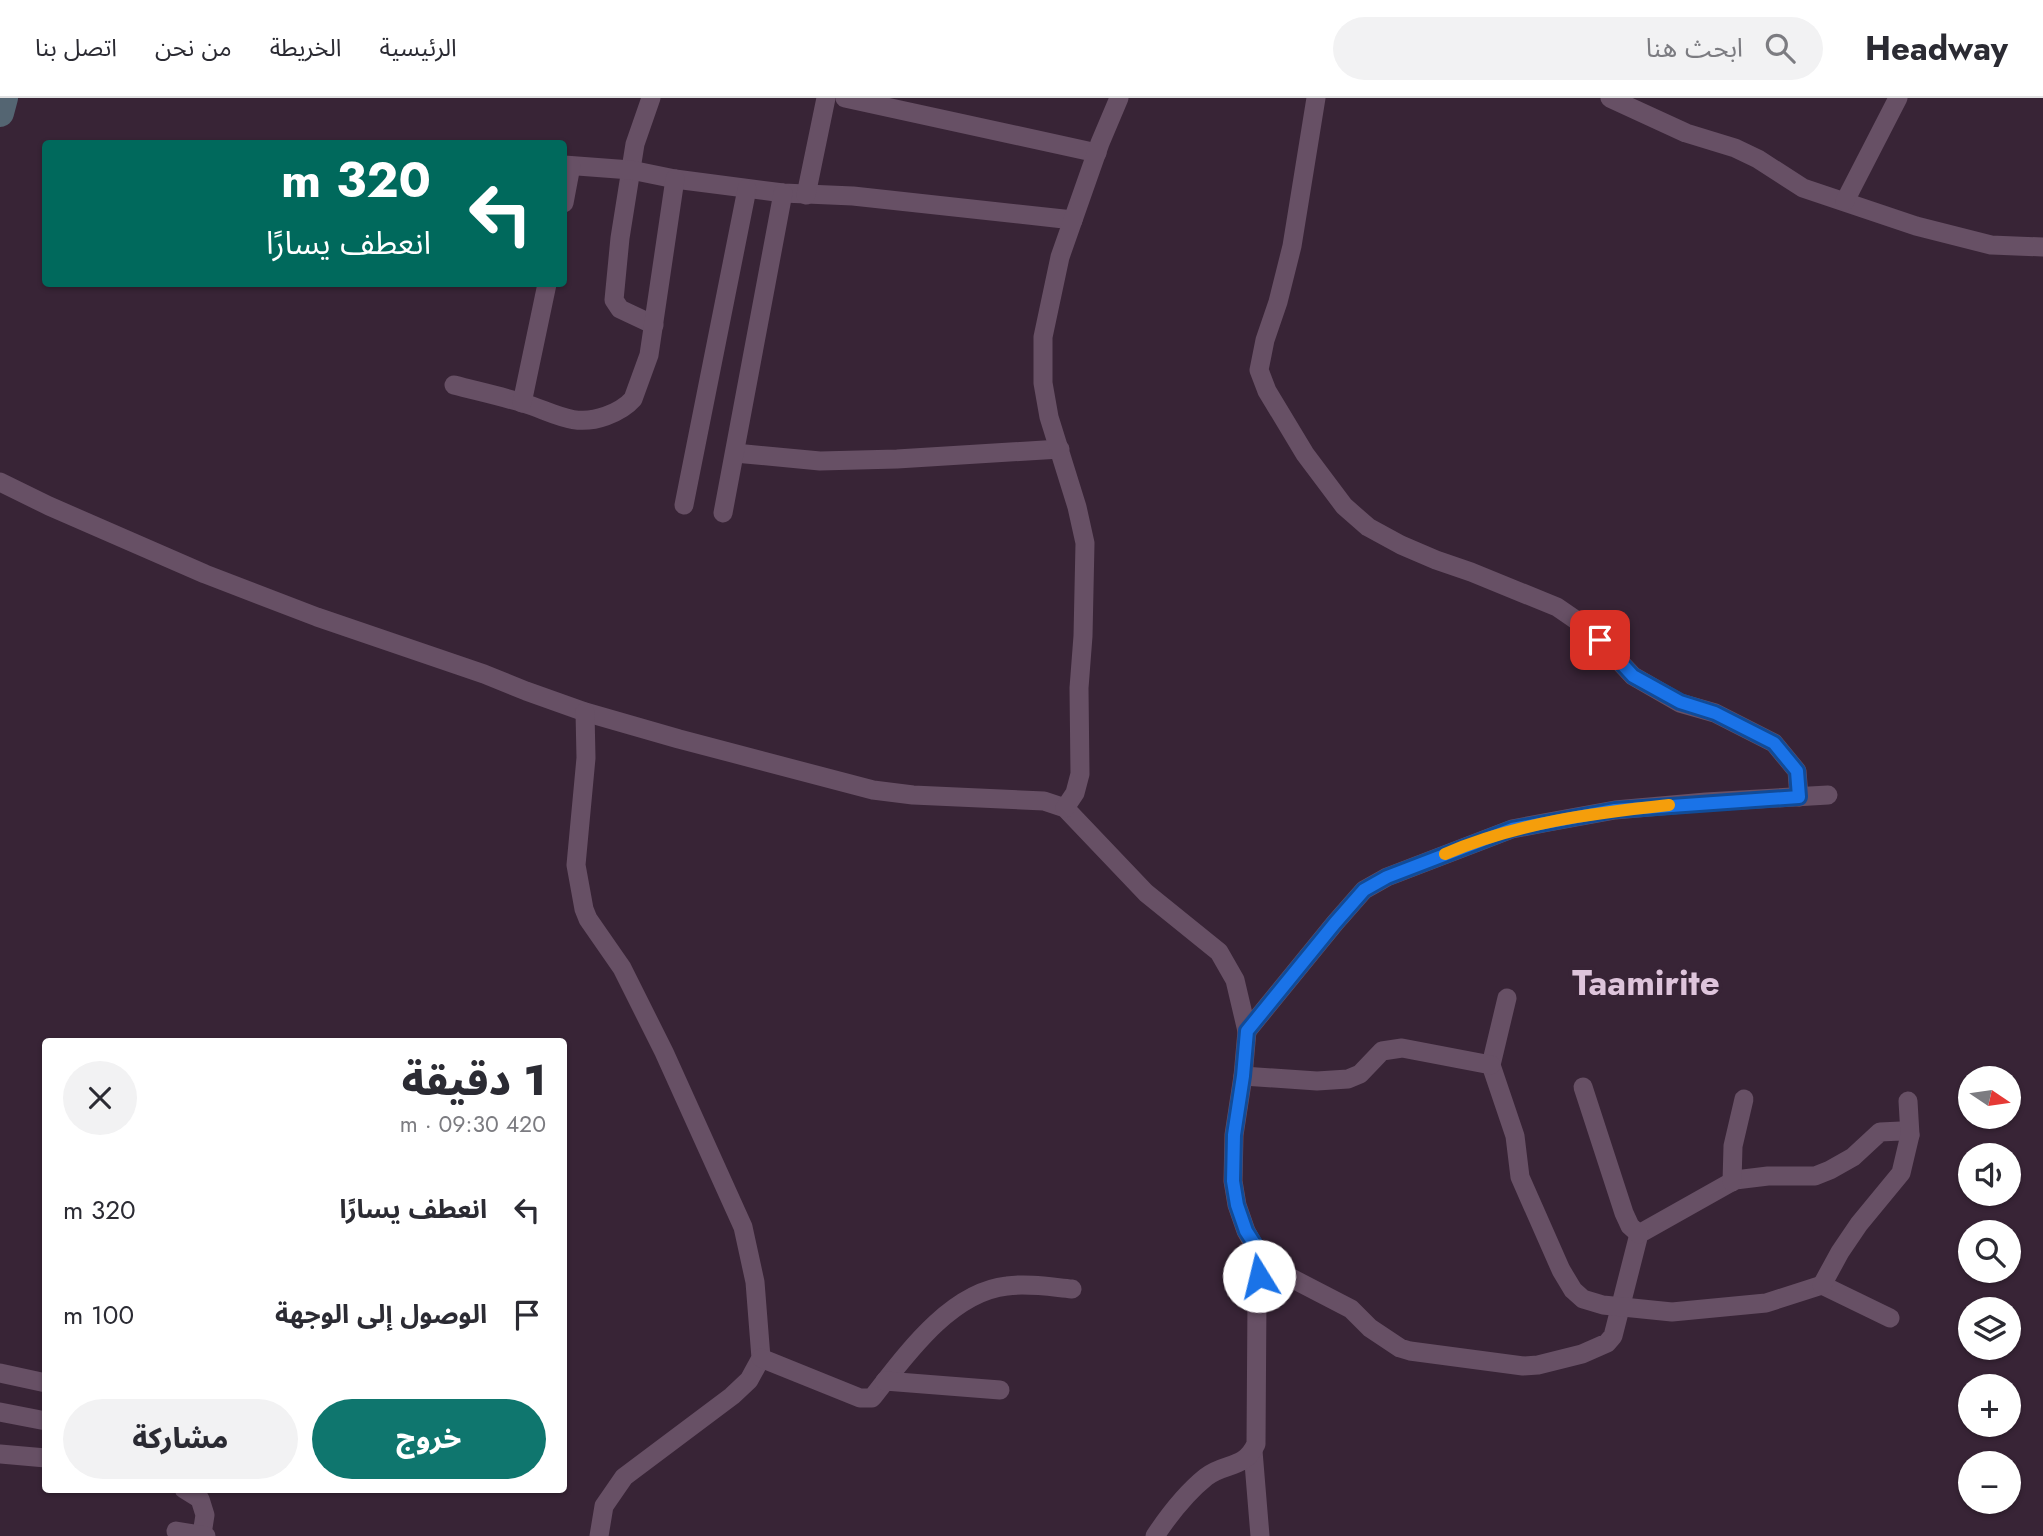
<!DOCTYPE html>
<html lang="ar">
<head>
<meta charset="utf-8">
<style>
	body { margin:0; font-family:Jost,"Noto Sans Arabic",sans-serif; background:#f2f2f3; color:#2b2b33; direction:rtl; height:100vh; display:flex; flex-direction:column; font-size:26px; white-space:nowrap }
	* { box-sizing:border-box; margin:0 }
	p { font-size:23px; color:#7c7c81 }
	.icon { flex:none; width:38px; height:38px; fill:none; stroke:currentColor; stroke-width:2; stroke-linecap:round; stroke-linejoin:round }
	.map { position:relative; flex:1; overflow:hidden; direction:ltr }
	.details { position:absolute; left:42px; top:940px; width:525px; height:455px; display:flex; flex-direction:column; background:#fff; border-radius:7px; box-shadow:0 2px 5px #0004; direction:rtl }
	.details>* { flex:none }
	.top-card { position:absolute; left:42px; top:42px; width:525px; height:147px; border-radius:7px; box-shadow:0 2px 5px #0004; direction:rtl; background:#00695c; color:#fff; overflow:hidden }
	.needle { width:46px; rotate:103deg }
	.buttons { position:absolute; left:1958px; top:968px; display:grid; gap:14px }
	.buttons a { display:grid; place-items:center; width:63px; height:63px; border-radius:50%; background:#fff; box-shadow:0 2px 5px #0004; font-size:35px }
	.pin { position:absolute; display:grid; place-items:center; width:60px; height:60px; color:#fff; margin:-30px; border-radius:14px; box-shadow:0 4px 10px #0006 }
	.me { position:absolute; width:77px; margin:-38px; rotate:351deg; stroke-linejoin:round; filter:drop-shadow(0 0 5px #0008) }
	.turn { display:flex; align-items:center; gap:24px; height:147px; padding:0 21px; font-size:32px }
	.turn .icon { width:91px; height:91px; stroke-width:2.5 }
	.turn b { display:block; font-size:49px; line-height:60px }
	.round { display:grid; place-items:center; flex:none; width:74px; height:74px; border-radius:37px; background:#f2f2f3 }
	.headline { display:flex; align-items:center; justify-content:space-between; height:119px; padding:0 21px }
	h1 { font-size:42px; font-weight:800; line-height:52px }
	.cta { display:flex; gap:14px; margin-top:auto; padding:14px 21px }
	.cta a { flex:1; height:80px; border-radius:42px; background:#0f766e; color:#fff; font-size:28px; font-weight:800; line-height:80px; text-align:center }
	.cta a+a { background:#f2f2f3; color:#2b2b33 }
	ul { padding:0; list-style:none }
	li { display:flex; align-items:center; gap:21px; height:105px; padding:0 21px }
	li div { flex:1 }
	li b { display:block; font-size:26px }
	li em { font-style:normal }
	header { display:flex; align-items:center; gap:42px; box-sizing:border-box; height:98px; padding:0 35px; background:#fff; border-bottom:2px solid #e1e1e2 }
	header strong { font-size:33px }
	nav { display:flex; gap:38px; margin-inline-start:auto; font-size:24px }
	.search { width:490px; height:63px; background:#f2f2f3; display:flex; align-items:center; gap:18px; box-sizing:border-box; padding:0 24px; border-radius:38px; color:#7c7c81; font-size:26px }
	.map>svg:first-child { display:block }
</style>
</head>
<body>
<header>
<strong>Headway</strong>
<div class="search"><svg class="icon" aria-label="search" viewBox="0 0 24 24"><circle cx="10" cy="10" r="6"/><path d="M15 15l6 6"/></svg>ابحث هنا</div>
<nav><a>الرئيسية</a><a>الخريطة</a><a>من نحن</a><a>اتصل بنا</a></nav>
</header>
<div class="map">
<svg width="2043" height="1438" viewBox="0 0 2043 1438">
	<rect width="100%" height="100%" fill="#382436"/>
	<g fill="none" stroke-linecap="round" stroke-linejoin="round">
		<!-- minor -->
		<g stroke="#675065" stroke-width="19">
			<path d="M651,0l-16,46 -15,94 -6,62 6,9 34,16"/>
			<path d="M845,0l252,55"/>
			<path d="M1316,0l-24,148 -14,56 -13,38 -6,30 8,21 38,63 39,52 24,21 33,18 35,15 35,12 86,35 32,22 44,47 47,27 35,10 59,30 23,28 2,26"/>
			<path d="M1610,0l76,35 49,15 23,11 45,29 113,38 75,19 52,2"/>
			<path d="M564,67l67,5 44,9 108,14 70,3 220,24"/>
			<path d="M806,97l20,-97"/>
			<path d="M1845,103l53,-103"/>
			<path d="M564,105l7,-37"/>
			<path d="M454,287c23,6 46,11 69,18 30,9 50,25 83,13 11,-4 20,-9 27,-17l16,-44 26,-176"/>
			<path d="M522,305l25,-119"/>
			<path d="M735,355l85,8 77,-2 163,-10"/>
			<path d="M0,384l49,24 156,68 112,43 167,57 42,17 59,21 94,27 194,51 40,5 131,6 21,7 81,85 73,59 16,28 12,51 -4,45 -9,59 -1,46 4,24 9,26 10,18 16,19 79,41 19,19 30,20 10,3 113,15 15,-1 44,-11 25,-11 6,-7 26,-102 96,-54 33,-4h47l15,-6 23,-13 27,-25 21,-1 9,4"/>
			<path d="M684,407l63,-316"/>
			<path d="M723,415l60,-320"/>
			<path d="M585,614l1,46 -10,107 8,44 4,10 34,49 42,84 79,175 12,55 6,76 -12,22 -17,16 -108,81 -20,29 -5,30"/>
			<path d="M1065,710l10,-15 5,-19 -1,-86 4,-52 2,-93 -8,-36 -28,-90 -6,-34v-46l17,-80 40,-114 19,-45"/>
			<path d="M1507,900l-16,67 24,71 5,41 41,93 12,20 10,9 20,6 69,7 94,-9 56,-18 68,33"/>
			<path d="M1247,933l88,-108 29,-33 23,-13 125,-48 37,-7 66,-12 91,-8 122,-7"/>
			<path d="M1243,978l74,5 31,-2 12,-5 22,-23 20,-3 89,17"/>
			<path d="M1583,989l41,126 6,13 9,8"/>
			<path d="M1732,1084l1,-36 11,-47"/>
			<path d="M1822,1187l18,-33 19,-28 42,-51 9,-38 -2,-34"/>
			<path d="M761,1260l99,40h12c33,-42 78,-106 135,-112 21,-3 44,1 65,3"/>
			<path d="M0,1275l46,10"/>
			<path d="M885,1283l115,9"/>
			<path d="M0,1314l46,9"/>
			<path d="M1253,1353l7,85"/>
			<path d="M0,1356l46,4"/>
			<path d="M184,1391l16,10 5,16 -3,19"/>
			<path d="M176,1433l30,5"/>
			<path d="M1155,1438c14,-21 31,-43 51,-59 19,-15 38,-7 50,-33l1,-147 7,-38"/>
		</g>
		<!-- secondary -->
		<path stroke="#546572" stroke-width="28" d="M0,15l4,-15"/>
	</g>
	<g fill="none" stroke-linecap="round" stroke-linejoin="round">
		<!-- route casing -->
		<g stroke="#114b97" stroke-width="18">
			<path id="route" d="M1259,1178l5,-17 -18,-28 -9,-26 -4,-24 1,-46 9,-59 4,-45 88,-108 29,-33 23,-13 125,-48 103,-19 184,-13 -2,-26 -23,-28 -59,-30 -35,-11 -47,-26 -33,-36"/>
		</g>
		<!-- route -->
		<use href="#route" stroke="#1a73e8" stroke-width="12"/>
		<!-- slow -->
		<path stroke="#f59e0b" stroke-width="12" d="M1445,756c71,-31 148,-41 224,-49"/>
	</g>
	<g text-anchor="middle" stroke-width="7" stroke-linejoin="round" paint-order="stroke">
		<!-- district labels -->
		<g font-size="35" font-weight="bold" fill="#dec4db" stroke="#382436">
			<text x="1646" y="897">Taamirite</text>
		</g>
	</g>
</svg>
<div class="buttons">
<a><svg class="needle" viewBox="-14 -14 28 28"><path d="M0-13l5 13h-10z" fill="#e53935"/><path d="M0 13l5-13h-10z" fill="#7c7c81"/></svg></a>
<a><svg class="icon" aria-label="sound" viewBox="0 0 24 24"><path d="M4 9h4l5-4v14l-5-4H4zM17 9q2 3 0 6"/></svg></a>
<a><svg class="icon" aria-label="search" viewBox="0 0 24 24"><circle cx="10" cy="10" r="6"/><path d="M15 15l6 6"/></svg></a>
<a><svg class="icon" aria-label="layers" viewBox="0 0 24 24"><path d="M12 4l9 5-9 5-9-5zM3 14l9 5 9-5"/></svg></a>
<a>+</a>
<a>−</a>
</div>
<div class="pin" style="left:1600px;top:542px;background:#d93025"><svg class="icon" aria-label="arrive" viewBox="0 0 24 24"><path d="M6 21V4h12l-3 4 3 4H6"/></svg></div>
<svg class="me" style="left:1259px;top:1178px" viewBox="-20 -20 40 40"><circle r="19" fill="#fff"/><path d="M0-13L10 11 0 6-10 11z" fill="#1a73e8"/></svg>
<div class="top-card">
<div class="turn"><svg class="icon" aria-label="left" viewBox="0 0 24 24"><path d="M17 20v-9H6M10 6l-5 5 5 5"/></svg><div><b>320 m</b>انعطف يسارًا</div></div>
</div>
<section class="details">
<div class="headline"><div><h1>1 دقيقة</h1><p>420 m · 09:30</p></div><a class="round"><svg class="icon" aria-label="close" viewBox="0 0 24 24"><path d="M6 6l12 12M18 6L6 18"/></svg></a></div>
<ul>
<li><svg class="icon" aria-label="left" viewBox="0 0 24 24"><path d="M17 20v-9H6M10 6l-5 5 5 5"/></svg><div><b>انعطف يسارًا</b></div><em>320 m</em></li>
<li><svg class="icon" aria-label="arrive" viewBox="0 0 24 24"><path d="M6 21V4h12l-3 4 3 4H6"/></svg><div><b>الوصول إلى الوجهة</b></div><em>100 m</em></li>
</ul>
<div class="cta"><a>خروج</a><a>مشاركة</a></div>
</section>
</div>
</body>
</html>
